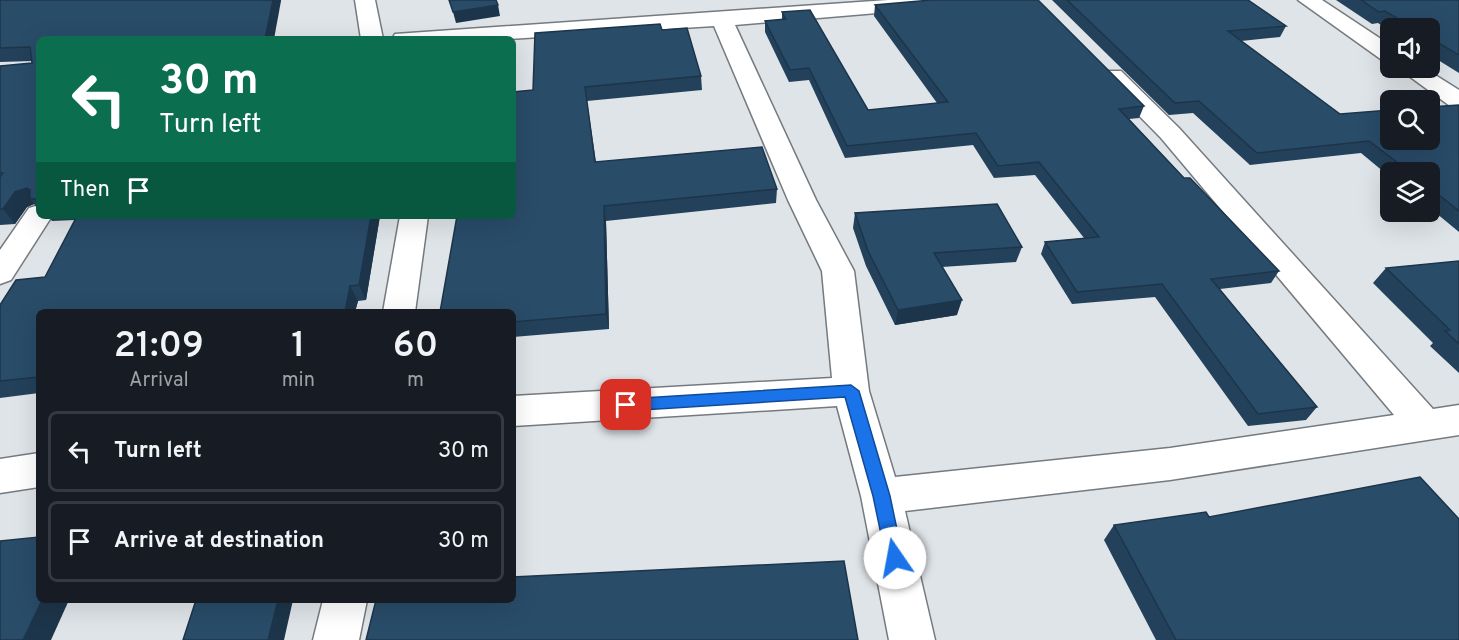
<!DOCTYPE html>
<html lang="en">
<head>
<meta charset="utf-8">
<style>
	body { margin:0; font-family:Overpass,sans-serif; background:#242831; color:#f1f3f6; height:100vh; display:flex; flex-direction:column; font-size:22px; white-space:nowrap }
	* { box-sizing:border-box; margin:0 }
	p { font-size:20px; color:#9ea1a6 }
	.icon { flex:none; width:33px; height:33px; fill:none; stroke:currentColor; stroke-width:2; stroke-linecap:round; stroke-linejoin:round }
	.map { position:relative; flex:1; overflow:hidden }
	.panel { position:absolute; left:36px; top:309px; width:480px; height:294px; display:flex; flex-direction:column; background:#171b24; border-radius:9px; box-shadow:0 6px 24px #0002 }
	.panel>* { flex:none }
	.hud { position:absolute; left:36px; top:36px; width:480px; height:183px; border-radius:9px; box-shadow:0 6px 24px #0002; background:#0b6e4f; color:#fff; overflow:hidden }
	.buttons { position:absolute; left:1380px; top:18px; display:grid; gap:12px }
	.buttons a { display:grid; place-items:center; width:60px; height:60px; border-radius:9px; background:#171b24; box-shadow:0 6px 24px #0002; font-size:30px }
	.pin { position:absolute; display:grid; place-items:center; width:51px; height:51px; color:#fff; margin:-26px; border-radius:12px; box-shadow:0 3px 9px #0006 }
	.me { position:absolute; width:66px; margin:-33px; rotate:348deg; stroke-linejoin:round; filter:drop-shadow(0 0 4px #0008) }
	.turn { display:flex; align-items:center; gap:21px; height:126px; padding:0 24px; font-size:27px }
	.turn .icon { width:78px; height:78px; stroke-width:2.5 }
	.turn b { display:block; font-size:42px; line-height:51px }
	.then { display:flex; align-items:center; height:57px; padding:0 24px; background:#0003; gap:12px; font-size:22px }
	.eta { display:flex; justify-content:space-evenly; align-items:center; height:102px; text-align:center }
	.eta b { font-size:36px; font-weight:600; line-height:42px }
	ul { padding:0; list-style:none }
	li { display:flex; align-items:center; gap:18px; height:81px; margin:0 12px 9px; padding:0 12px; border:3px solid #363941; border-radius:9px }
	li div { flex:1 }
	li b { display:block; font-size:22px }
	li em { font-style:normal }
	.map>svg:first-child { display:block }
</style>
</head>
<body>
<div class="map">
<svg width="1459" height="640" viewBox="0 0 1459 640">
	<rect width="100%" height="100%" fill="#dfe4e9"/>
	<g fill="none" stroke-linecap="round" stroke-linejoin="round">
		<!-- minor casing -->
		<g stroke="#757a7e" stroke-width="3">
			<g id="minor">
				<path d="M355,0h20l8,39h-22z"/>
				<path d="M888,0h82l-3,4 -7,2 -225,19 81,175 38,71 15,120 26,86 275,-29 224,-33 -233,-277 -56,-57 -4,-5 4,-5h16l58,57 254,281 26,-4v30l-289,45 -265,31 30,129h-46l-28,-144 -24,-90 -324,20v-30l319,-18 -10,-107 -34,-71 -74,-174 -205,13h-117l3,-5z"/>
				<path d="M1298,0h24l68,45v17l-8,-2z"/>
				<path d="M1398,68h26l35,22v18l-9,-2z"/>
				<path d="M39,205v11h13l-41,64 -11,4v-34l29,-42z"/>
				<path d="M400,216h28l-13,96h-32z"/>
				<path d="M39,453v34l-39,6v-34z"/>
				<path d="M323,600h44l-8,40h-46z"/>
			</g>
		</g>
		<!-- minor -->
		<use href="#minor" fill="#fff" fill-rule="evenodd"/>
	</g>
	<!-- wall -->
	<g fill="#23415a">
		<path d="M0,0l281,1 -242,38v172l-5,-7 -7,3 -12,17 -15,1v-159l32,-3v-2l-32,1z"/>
		<path d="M1052,0h196l38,26 -6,11 -39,4 99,73 119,-9v127l-29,-24v-36h-40v5l-29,-24 -111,12 -57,-52 -24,2z"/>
		<path d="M1336,0h123v73l-29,-18v-27h-40v3l-12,-8 -6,1z"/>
		<path d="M875,5l269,101 -5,12 -10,1 55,59 95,93 -8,12 -51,6 97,118 -11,13 -58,6 -93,-129 -83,7 -31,-50 4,-12 39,-4 -49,-63 -41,3 -21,-33 -128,13 -36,-78 -20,2 -24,-50v-11l17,-2v-7l86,98 69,-7 -63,-87z"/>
		<path d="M701,76l1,14 -115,11 9,61 181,27 -1,14 -170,18 3,108 -96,8v-25l20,-222z"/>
		<path d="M855,213l167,34 -6,15 -74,5 15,48 -62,10 -29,-59 -13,-38z"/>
		<path d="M48,216h332l-14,84 -8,1 -3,11h-316v81l-39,5v-93l45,-28 30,-57 -23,1z"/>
		<path d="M1459,261v112l-29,-27 3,-3 -60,-60 13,-15z"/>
		<path d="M1209,517l250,123h-303l-52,-100 10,-15z"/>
	</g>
	<!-- shaded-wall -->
	<g fill="#1d354a">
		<path d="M273,0h8v1l-7,38h-9z"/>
		<path d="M498,5l2,11 -44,7 -3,-11z"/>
		<path d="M27,188l8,11h-5l4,5 -7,3 -12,17 -12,-15 12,-17z"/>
		<path d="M604,206l2,15 3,108 -3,-15z"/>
		<path d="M371,216h9l-14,84 -7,-15z"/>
		<path d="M350,286l8,15 -3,11h-10z"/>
		<path d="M962,300l-5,15 -62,10 3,-15z"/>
		<path d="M42,600h27l-18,40h-28z"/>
		<path d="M278,600h15l-9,40h-16z"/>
	</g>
	<!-- building -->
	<g fill="#294c69" stroke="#1d354a" stroke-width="1.5">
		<path d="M0,0h273l-8,39h-226v160h-9v-9l-3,-2 -12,4 -12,17h-3v-32l3,-4h-3v-107l32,-3 -2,-16 -30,1z"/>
		<path d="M449,0h47l2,5 -45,7z"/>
		<path d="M931,0h107l106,106 -25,3 65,69h6l89,93 -68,8 106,128 -59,7 -96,-130 -85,8 -32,-50 54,-5 -60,-75 -41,4 -22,-33 -129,13 -38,-78 -19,2 -25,-49 21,-2 -4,-7 28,-2 58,100 80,-8 -73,-97z"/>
		<path d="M1067,0h181l38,26 -58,5 112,83 50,-4v30h40v-33l29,-2v106l-29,-23v-16h-20l-41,-31 -112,12 -58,-52 -24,2z"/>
		<path d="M1361,0h98v55l-29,-17v-10h-16l-29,-17 -6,1z"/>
		<path d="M660,24l2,6 25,-2 14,48 -116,11 10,75 167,-15 15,42 -173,17 2,108 -93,8v-10h-73l17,-96h56v-124l20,-2 2,-57z"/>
		<path d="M997,204l25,43 -88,6 28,47 -64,10 -30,-59 -13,-38z"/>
		<path d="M77,216h294l-12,69 -9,1 -5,26h-306v65l-39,4v-76l16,-25 29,-3z"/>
		<path d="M1459,261v83l-14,-13 5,-1 -64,-62z"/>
		<path d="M1420,477l39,42v121h-283l-62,-115 92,-13 3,5z"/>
		<path d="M39,537v63h3l-19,40h-23v-99z"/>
		<path d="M844,561l14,79h-492l10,-40h137v-23z"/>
		<path d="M196,600h82l-10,40h-85z"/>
	</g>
	<!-- route -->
	<path fill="#1a73e8" stroke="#114b97" stroke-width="1.5" d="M851,385l8,6 31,105 13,62 -2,6 -6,2 -7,-2 -2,-6 -13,-62 -28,-99 -219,14 -8,-6 8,-6z"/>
</svg>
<div class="buttons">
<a><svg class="icon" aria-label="sound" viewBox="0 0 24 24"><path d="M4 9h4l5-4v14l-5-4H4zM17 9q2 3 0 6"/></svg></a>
<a><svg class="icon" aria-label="search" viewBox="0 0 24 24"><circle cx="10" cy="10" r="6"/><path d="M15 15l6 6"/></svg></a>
<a><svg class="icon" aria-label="layers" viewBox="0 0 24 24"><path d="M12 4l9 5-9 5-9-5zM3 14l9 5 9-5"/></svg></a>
</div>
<div class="pin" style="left:626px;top:405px;background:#d93025"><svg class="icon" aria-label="arrive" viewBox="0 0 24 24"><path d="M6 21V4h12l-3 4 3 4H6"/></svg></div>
<svg class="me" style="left:895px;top:558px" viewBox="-20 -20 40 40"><circle r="19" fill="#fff"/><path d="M0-13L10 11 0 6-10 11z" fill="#1a73e8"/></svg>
<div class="hud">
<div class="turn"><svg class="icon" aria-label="left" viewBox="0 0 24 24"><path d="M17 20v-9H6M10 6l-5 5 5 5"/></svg><div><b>30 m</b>Turn left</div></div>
<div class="then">Then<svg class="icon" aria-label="arrive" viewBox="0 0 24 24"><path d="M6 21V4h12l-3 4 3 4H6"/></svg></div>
</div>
<section class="panel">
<div class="eta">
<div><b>21:09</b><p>Arrival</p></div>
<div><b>1</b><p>min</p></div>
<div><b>60</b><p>m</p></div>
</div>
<ul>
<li><svg class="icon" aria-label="left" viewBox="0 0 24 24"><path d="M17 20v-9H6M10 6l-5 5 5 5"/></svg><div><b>Turn left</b></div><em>30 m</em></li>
<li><svg class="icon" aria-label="arrive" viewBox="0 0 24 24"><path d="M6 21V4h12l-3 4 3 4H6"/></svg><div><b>Arrive at destination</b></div><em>30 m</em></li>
</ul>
</section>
</div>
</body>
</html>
